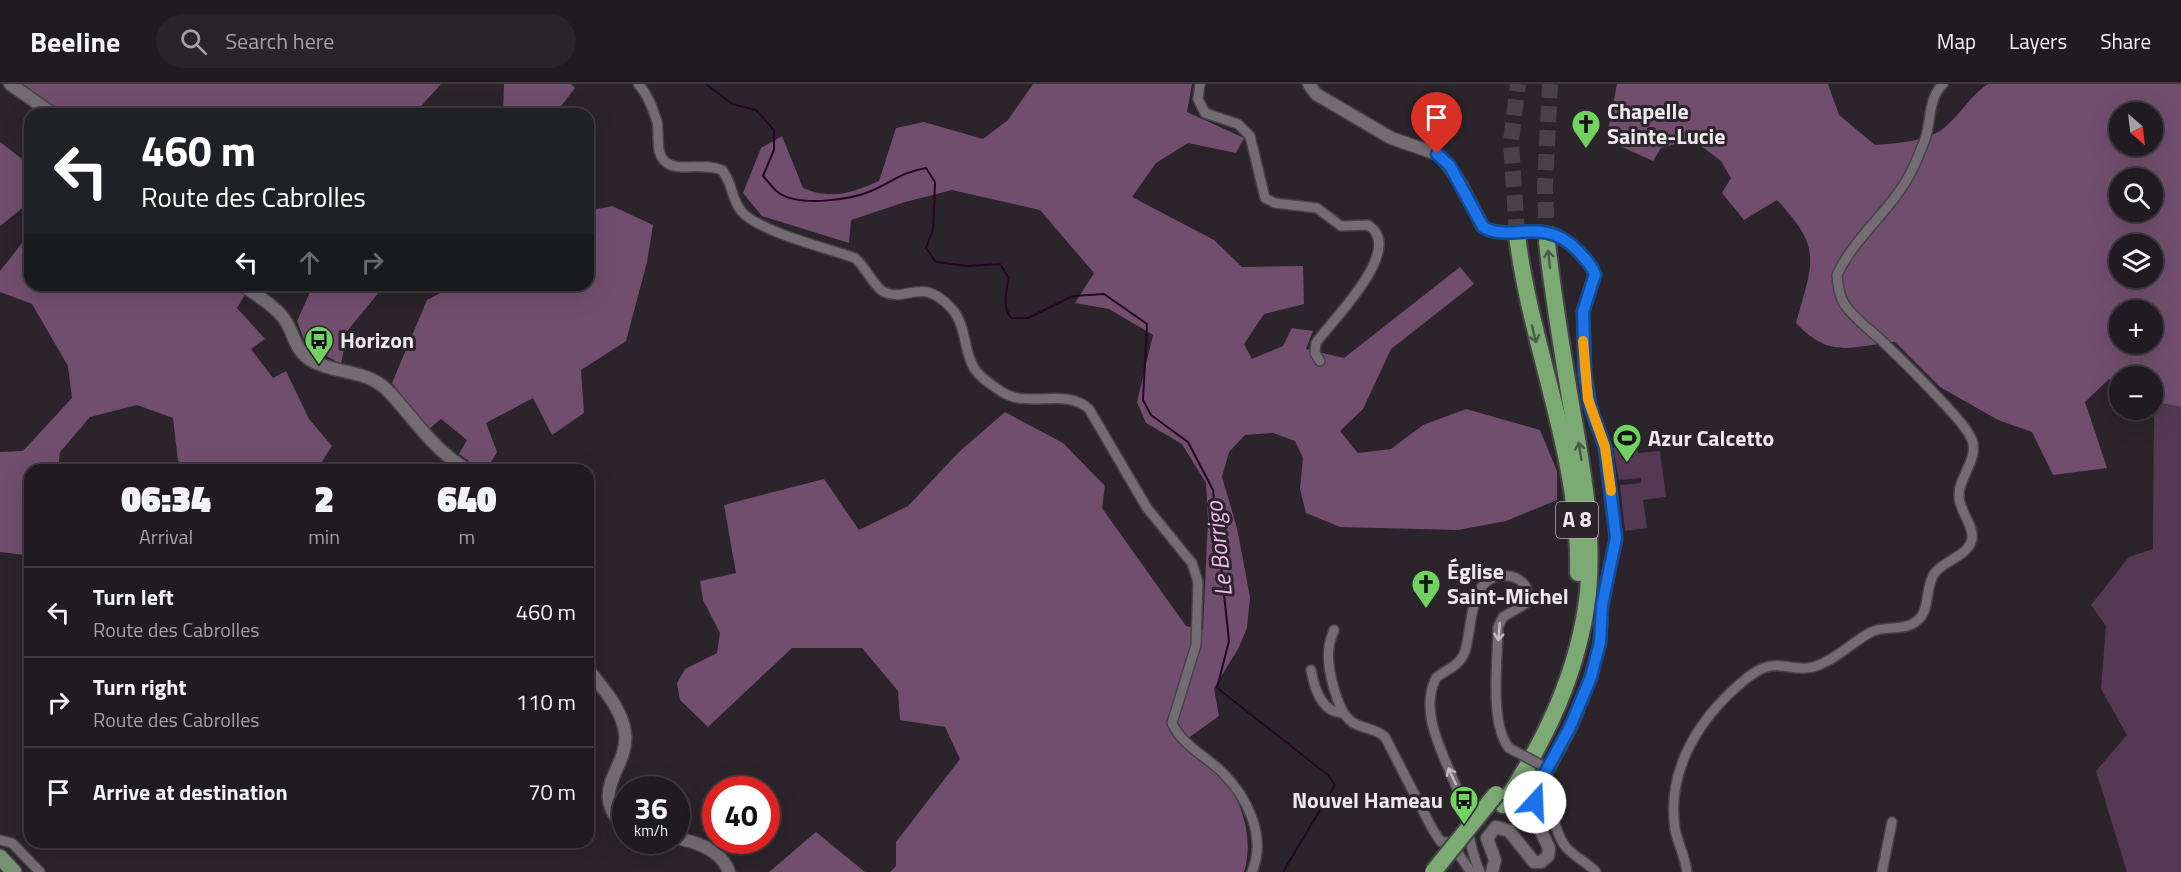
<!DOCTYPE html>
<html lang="en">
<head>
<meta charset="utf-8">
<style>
	body { margin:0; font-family:"Titillium Web",sans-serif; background:#282429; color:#f1f3f6; height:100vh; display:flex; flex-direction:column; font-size:22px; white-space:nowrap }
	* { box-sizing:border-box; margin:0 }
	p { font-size:20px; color:#a2a1a5 }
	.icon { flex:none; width:33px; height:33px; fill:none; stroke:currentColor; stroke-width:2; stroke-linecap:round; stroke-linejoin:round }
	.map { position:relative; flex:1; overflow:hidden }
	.sheet { position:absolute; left:24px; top:380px; width:570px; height:384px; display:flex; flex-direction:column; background:#201b20; border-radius:18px; box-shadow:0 6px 24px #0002,0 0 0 2px #3d393e }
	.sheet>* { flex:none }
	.banner { position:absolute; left:24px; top:24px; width:570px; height:183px; border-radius:18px; box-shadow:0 6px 24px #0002,0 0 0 2px #3d393e; background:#202124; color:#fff; overflow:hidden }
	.needle { width:39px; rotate:152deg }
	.fabs { position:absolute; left:2109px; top:18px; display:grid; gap:12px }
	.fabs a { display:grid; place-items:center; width:54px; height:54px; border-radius:50%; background:#201b20; box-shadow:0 6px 24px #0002,0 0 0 2px #3d393e; font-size:30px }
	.speed { position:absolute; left:612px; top:692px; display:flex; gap:12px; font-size:30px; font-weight:700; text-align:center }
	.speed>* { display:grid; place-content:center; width:78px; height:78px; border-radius:50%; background:#201b20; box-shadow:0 6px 24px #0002,0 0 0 2px #3d393e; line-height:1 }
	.speed small { font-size:15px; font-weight:400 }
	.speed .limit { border:9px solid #d22; background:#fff; color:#111 }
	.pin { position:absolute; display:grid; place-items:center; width:51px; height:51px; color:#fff; margin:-62px -26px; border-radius:50% 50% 50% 0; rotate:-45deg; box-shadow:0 0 6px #0007 }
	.pin .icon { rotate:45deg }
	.me { position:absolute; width:66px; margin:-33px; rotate:20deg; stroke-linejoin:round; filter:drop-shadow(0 0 4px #0008) }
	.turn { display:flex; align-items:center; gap:21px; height:126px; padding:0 18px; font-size:27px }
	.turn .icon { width:78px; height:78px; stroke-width:2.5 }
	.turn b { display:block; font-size:42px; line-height:51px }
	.lanes { display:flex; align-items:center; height:57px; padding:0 18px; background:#0003; justify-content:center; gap:30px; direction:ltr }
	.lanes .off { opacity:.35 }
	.eta { display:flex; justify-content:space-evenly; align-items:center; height:102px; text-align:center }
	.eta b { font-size:36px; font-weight:800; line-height:42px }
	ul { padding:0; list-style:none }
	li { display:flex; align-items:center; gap:18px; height:90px; padding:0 18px; border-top:2px solid #3d393e }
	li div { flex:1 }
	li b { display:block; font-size:22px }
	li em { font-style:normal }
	header { display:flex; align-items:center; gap:36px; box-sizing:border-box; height:84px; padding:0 30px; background:#201b20; border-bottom:2px solid #3d393e }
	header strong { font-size:28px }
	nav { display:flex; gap:33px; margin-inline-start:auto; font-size:21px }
	.search { width:420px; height:54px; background:#282429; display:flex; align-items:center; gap:15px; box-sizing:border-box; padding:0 21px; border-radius:33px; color:#a2a1a5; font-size:22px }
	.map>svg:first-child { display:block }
</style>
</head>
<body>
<header>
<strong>Beeline</strong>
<div class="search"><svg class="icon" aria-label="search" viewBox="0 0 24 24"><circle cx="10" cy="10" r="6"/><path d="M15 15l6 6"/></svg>Search here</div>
<nav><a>Map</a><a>Layers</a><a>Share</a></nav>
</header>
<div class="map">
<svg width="2181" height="788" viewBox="0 0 2181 788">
	<rect width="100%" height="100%" fill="#2b242a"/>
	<!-- green -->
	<g fill="#553952">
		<path d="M2154,319l27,4v465h-54l-31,-101 31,-36 -26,-46 5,-63 -15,-21 38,-48 24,-8z"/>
		<path d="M1637,361l1,8 22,-2 6,46 -23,3 4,28 -22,3 -5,-46 21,-2v-5l-22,2 -6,-32z"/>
	</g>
	<!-- forest -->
	<g fill="#714e6e" fill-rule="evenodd">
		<path d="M2,0h439l-27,30h-375z"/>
		<path d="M504,0h67l4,4 -20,26h-52z"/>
		<path d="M1033,0h159l-5,28 57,26 -8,15 -48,-10 -32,20 -24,34 82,43 28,27 61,-1 1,38 -40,10 -20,30 8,15 31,-13 9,-18 21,3 -7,18 38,9 116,-91 14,17 -83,65 -28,60 -23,22 18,22 33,-4 32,-24 43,-16 74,21 17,41v29l-51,21 -48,9 -118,-3 -34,-14 -6,-24 3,-31 -8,-17 -22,-8 -28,2 -16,17 -7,25 15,51 13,69 -3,31 -9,21 -24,39 5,28 -38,27c14,12 36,25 46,40 18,26 26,59 17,89h-354l6,-6v-24l64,-83 -15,-32 -45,-7 -2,-29 -36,-43h-70l-84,79 -28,-27 -3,-17 8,-14 32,-16 3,-20 -17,-33 -3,-19 36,-8 -12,-68 100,-26 35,51 49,-24 51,-54 46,-40 58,31 42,43 -3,22 84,118 17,3 5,-110 -2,-36 -24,-39 -36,-21 -9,-21 16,-67 -44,-26 -34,-6 19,-30 -54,-63 -88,-20 -47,12 -54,18 -2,23 -87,-27 -19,-23 18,-45 21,-12 21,52c28,12 49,5 76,-7l17,-53 28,-6 59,17 25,-19z"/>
		<path d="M1617,0h211l11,31 36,30c22,-2 51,-3 69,-17 16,-13 26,-32 44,-44h193v323l-28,-5 -1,-26h-32l-1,8 -10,-5 -24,23 22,66 -54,7 -21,-43 -34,-12 -58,-33 -45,-45c-44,4 -64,18 -99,-19 17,-62 27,-74 -19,-123l-33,20 -22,-27 9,-15 -10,-17 -29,-22 -31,9 -8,13 -33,-15 -11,-20zM2120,28h32v34h-32zM2120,94h32v34h-32zM2120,160h32v34h-32zM2120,226h32v34h-32z"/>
		<path d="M0,58l30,23v37l-30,24z"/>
		<path d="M612,122l41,19 -6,37 -21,79 -45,29 3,43 -32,22 -19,-37 -47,25 11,29 -10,17h-7l-21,-15 8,-14 -26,-21 -13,11 -36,-47 35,-83 29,-15h132v-74z"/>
		<path d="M23,158l7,1v42h221l-14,23 28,31 -14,10 22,29 13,-7 23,48 23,27 -15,23h-124l-15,-8 -5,-43 -36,-13 -47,12 -30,35 -2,17 -28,1v82l-5,3 -25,-3v-100l23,-1 49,-53 -4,-32 -36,-62 -32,-12v-21z"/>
		<path d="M299,201h86l-37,45 -7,34 -35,-19 -9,-24 14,-31z"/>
		<path d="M816,748l49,40h-96z"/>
	</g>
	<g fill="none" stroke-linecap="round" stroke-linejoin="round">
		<!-- stream -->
		<path stroke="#240622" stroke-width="2" d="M706,0l26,20 24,6 18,20v20l-11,26c5,5 10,13 16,17 20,14 71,7 92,-2 21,-9 31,-19 55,-23l9,14 -2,48 -7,18 10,14 31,4 33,-2 9,14c-3,14 -7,28 2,40h17l45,-22 31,-2 43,30 -4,76 8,15 37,27 25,48 16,151 -12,47 111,87 7,10 -52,87"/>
		<!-- motorway-tunnel -->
		<g stroke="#484247" stroke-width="16" stroke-dasharray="16 8" stroke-linecap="butt">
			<path d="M1517,151l-6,-94 7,-57"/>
			<path d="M1547,158l-2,-56 5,-102"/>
		</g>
		<!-- minor casing -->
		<g stroke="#474247" stroke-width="12">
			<g id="minor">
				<path d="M638,0c10,10 15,25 19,38 3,13 -3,32 10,41 13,9 36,-1 55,7 11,13 9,30 20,42 18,20 85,36 113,46 10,8 20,30 29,34 24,11 37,-17 67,16 16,17 12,42 23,60 6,10 18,17 28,24 27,17 63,-5 87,17l58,99 45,55 6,19 -2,63 -24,78c10,22 32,32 49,48 26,25 46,66 31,101"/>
				<path d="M1200,0l-2,15 7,14 33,11 12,12 15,62 10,5 42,5 24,18 27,-1c39,24 -38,97 -52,118l-1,10 5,8"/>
				<path d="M1334,546c-2,6 -5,12 -5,18 -3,18 8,64 23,74 10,7 24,6 33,15l48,93 8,12h9l21,30"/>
				<path d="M1311,586c3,17 10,42 31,43"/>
				<path d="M1535,718c24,8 17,29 31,45 8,10 21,15 30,25"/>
				<path d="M0,756l12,3 28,29"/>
				<path d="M1480,788c-10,-22 -13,-48 -19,-71 -10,-36 -45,-84 -25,-123 9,-8 22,-11 28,-24 9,-22 3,-75 37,-78 8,-1 16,1 22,7 6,6 5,14 2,21l-22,13 -5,10c0,32 -9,96 11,121"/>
				<path d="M1687,788c-2,-16 -9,-28 -12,-43 -8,-54 19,-102 56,-137 10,-9 21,-20 33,-24 16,-7 33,4 49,-1 21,-6 38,-24 58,-35 14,-7 34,0 47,-12 12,-10 7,-32 16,-46 9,-14 34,-17 38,-35 2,-14 -13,-28 -13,-43 -1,-18 20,-37 13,-56 -5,-12 -16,-23 -24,-32 -22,-24 -44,-46 -67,-68 -12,-11 -27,-22 -36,-35 -6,-9 -7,-20 -8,-30 19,-41 58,-67 77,-109 4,-10 9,-20 12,-30 5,-18 3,-39 17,-52"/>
				<path d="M1882,788l10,-50"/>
			</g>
		</g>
		<!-- tertiary casing -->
		<g stroke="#474247" stroke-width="15">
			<g id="tertiary">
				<path d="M10,0l43,30"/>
				<path d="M1309,0l7,10 75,44 46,16 7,6 17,24 22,43c28,16 58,-11 92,21 8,8 16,16 20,26l-12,38 2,62 5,32 15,41 11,92 -14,66 -2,37 -9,35 -20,50 -35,65 -2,20 3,11 12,25 -1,8 -7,6h-7l-25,-31 -13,-4 -9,11 8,22 -3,12"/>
				<path d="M242,201c13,9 30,19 40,31 12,14 11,32 27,43 23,15 56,10 77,30 27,27 47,62 82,81"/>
				<path d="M588,585c14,19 34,39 37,64 5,35 -40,58 1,95"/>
				<path d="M676,754c21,4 46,12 53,34"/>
			</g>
		</g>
		<!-- primary casing -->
		<g stroke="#474247" stroke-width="18">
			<path id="primary" d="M0,773l14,15"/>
		</g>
		<!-- motorway casing -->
		<g stroke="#474247" stroke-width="20">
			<g id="motorway">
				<path d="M1517,151c14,115 64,221 61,338"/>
				<path d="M1503,721c43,-65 76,-134 85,-212 6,-64 -6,-127 -17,-189 -9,-54 -18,-108 -24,-162"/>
			</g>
		</g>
		<!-- minor -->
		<use href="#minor" stroke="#746c73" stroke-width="9"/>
		<!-- tertiary -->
		<use href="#tertiary" stroke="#746c73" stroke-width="12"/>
		<!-- primary -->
		<use href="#primary" stroke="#789173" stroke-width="15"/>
		<!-- motorway -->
		<use href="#motorway" stroke="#7baa73" stroke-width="16"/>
		<!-- minor-bridge casing -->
		<g stroke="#474247" stroke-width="12" stroke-linecap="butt">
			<path id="minor-bridge" d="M1509,664l34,18"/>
		</g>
		<!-- motorway-bridge casing -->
		<g stroke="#474247" stroke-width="20" stroke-linecap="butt">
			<path id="motorway-bridge" d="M1433,788l63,-78"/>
		</g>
		<!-- minor-bridge -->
		<use href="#minor-bridge" stroke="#746c73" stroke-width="9"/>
		<!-- motorway-bridge -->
		<use href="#motorway-bridge" stroke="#7baa73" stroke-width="16"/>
	</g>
	<!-- one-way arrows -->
	<defs><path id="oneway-shaft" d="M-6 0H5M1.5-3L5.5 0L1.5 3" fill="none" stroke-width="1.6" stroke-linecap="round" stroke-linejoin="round" transform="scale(1.5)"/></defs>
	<g stroke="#4b5a47">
		<use href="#oneway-shaft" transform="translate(1549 175) rotate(-96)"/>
		<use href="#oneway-shaft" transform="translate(1534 250) rotate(76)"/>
		<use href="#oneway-shaft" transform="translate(1580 367) rotate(-99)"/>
	</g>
	<g stroke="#c3bdc2">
		<use href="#oneway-shaft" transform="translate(1499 548) rotate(95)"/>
		<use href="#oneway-shaft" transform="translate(1452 692) rotate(-115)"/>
	</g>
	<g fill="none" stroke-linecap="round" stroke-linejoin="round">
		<!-- route casing -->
		<g stroke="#114b97" stroke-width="15">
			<path id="route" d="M1437,70l13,12 33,61c29,16 58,-11 92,21 8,8 16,16 20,26l-12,38 2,62 5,32 15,41 11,91 -14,67 -2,37 -9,35 -21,50 -30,55 -5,20"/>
		</g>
		<!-- route -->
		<use href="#route" stroke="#1a73e8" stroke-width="10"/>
		<!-- slow -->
		<path stroke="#f59e0b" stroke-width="10" d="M1583,257l5,58 17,48 6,44"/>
	</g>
	<!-- icons -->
	<defs>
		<g id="church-pin" transform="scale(1.5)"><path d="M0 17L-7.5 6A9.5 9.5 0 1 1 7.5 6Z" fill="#70d35f" stroke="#2b242a"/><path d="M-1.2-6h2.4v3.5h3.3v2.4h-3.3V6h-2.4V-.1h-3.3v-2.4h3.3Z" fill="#111"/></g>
		<g id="bus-pin" transform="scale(1.5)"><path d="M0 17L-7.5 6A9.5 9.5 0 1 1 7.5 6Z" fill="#70d35f" stroke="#2b242a"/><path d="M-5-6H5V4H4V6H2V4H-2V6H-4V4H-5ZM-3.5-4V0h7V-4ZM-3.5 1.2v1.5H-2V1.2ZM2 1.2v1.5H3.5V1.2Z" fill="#111"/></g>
		<g id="stadium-pin" transform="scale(1.5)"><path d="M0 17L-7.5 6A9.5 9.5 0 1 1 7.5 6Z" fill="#70d35f" stroke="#2b242a"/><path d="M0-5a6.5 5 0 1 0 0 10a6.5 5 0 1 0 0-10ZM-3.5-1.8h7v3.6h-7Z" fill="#111"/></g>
	</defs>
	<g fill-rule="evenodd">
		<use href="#church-pin" x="1586" y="40"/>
		<use href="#bus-pin" x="319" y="256"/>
		<use href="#stadium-pin" x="1627" y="354"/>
		<use href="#church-pin" x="1426" y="500"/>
		<use href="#bus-pin" x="1464" y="716"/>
	</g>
	<g text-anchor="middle" stroke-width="6" stroke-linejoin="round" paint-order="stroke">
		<!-- shield labels -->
		<rect fill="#2b242a" stroke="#b3aeb2" stroke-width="1.5" x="1556" y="418" width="42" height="36" rx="4.5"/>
		<g font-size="21" font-weight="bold" fill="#ede9ed">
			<text x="1577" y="443">A 8</text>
		</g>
		<!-- poi labels -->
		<g font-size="22" font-weight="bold" fill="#ede9ed" stroke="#2b242a" text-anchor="start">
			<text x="1607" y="35">Chapelle<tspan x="1607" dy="25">Sainte-Lucie</tspan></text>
			<text x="340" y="264">Horizon</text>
			<text x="1648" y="362">Azur Calcetto</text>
			<text x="1447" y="495">Église<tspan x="1447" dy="25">Saint-Michel</tspan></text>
			<text x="1443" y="724" text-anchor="end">Nouvel Hameau</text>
		</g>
		<!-- water labels -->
		<g font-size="24" font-style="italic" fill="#f1b6eb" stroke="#2b242a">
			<text transform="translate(1219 465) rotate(-96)" y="8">Le Borrigo</text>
		</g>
	</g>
</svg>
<div class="fabs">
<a><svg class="needle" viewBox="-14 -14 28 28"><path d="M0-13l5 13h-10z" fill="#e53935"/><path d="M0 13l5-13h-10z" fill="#a2a1a5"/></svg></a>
<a><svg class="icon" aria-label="search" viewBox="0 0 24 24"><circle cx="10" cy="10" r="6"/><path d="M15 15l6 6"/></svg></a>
<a><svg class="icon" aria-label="layers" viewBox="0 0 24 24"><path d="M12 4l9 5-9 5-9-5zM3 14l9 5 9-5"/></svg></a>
<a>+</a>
<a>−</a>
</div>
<div class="speed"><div>36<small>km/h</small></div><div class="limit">40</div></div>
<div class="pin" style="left:1437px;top:70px;background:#d93025"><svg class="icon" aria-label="arrive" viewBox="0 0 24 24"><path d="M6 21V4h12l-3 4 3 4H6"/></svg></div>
<svg class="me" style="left:1535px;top:718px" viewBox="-20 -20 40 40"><circle r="19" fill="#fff"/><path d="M0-13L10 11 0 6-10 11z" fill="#1a73e8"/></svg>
<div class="banner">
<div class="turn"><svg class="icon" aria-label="left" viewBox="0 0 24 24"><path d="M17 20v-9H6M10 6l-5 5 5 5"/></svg><div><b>460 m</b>Route des Cabrolles</div></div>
<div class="lanes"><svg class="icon" aria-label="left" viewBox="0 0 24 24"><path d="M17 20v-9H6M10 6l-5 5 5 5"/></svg><svg class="icon off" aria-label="ahead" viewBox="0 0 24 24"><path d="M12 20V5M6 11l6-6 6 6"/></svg><svg class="icon off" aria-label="right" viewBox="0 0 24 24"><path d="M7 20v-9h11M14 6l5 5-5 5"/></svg></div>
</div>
<section class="sheet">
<div class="eta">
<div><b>06:34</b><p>Arrival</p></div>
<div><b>2</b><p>min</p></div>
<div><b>640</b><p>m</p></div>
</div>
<ul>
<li><svg class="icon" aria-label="left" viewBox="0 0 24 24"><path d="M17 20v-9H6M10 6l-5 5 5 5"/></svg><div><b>Turn left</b><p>Route des Cabrolles</p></div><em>460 m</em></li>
<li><svg class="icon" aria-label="right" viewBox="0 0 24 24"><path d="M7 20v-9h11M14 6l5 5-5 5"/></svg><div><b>Turn right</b><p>Route des Cabrolles</p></div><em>110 m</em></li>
<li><svg class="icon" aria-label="arrive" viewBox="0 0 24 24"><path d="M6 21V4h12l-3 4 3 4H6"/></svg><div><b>Arrive at destination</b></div><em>70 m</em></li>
</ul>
</section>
</div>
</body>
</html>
